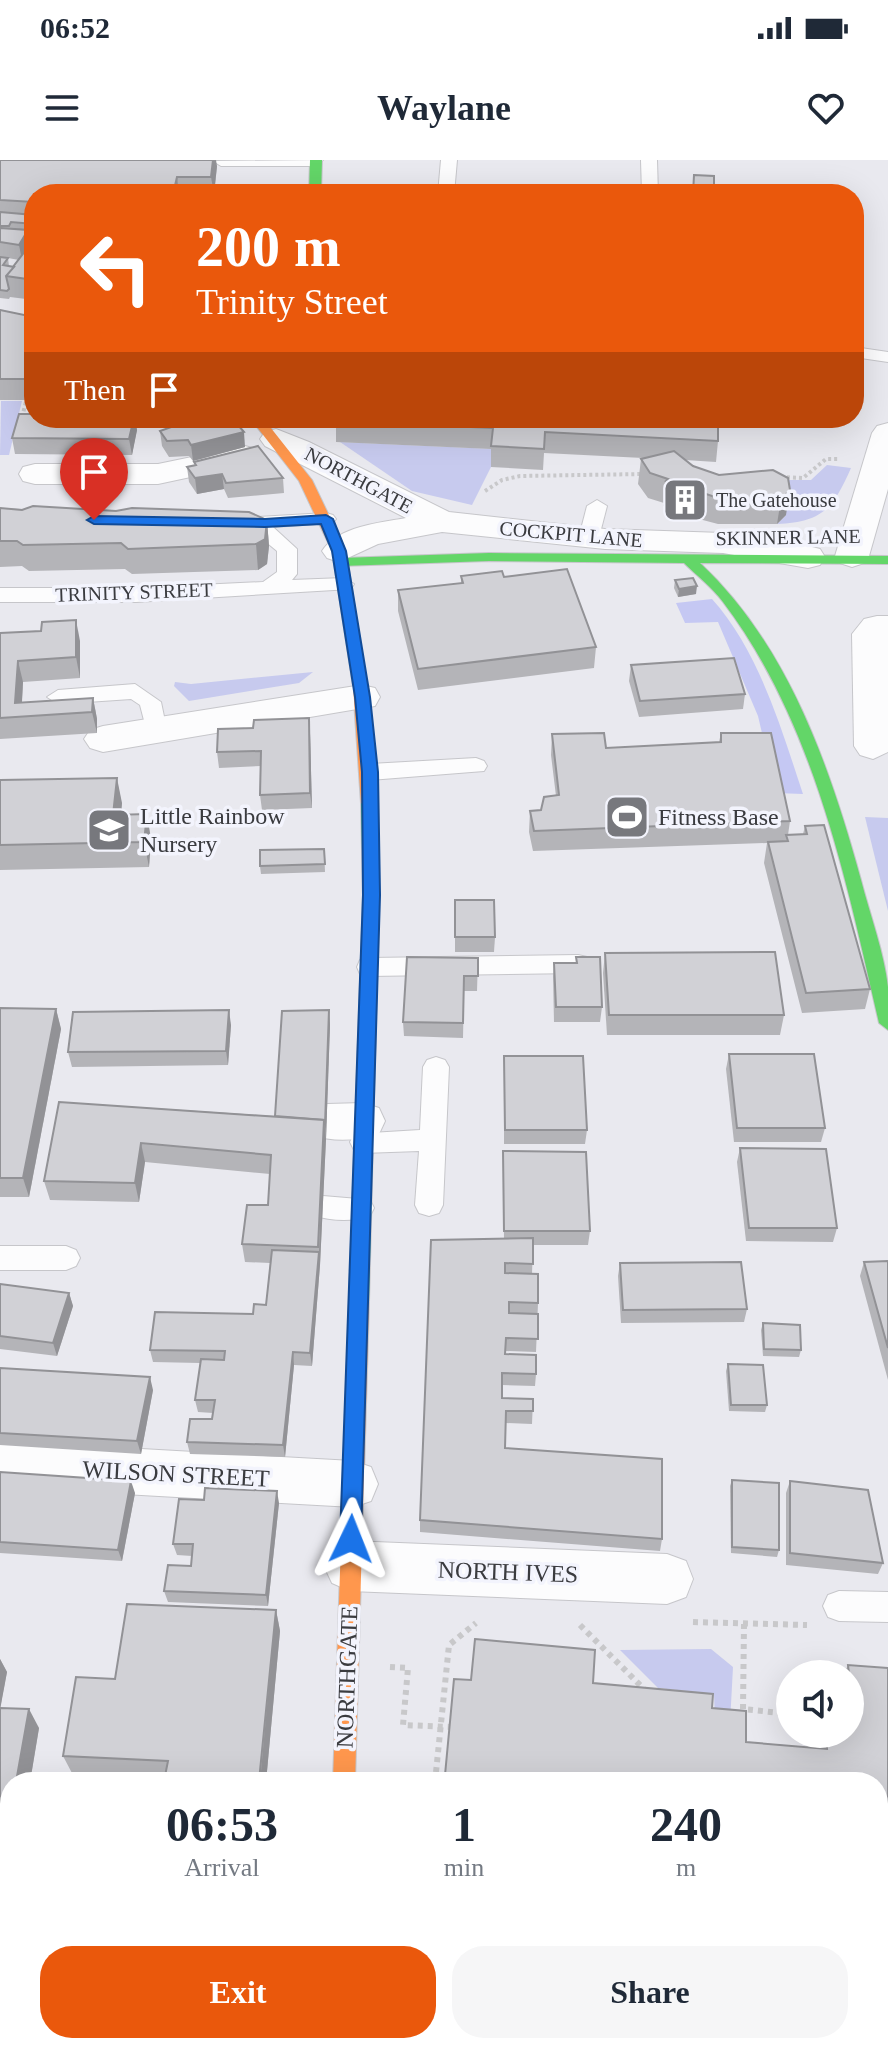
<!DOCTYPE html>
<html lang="en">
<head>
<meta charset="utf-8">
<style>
	body { margin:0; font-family:Georgia,serif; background:#f6f6f7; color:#1f2937; height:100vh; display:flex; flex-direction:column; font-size:30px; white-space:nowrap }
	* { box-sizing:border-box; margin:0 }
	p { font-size:26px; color:#747a83 }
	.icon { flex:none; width:44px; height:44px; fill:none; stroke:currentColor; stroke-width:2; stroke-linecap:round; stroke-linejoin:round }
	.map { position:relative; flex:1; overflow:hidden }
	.sheet { position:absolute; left:0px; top:1612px; width:888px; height:282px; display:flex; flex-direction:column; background:#fff; border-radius:32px 32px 0 0; box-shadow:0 8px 32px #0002 }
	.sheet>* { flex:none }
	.top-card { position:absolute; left:24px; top:24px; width:840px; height:244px; border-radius:32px; box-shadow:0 8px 32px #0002; background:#ea580c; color:#fff; overflow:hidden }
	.controls { position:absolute; left:776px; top:1500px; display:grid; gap:16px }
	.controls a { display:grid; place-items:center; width:88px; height:88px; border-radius:50%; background:#fff; box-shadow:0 8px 32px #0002; font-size:40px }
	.pin { position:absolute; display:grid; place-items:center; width:68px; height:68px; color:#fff; margin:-82px -34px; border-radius:50% 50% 50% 0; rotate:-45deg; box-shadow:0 0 8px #0007 }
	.pin .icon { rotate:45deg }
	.me { position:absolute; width:88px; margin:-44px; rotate:2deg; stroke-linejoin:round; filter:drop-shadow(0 0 6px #0008) }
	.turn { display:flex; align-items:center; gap:28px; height:168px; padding:0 40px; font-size:36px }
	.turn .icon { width:104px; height:104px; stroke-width:2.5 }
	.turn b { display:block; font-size:56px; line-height:68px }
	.then { display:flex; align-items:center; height:76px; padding:0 40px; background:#0003; gap:16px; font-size:30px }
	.eta { display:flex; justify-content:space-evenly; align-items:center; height:136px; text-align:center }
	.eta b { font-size:48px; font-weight:600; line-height:56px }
	.button { display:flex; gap:16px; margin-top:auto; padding:16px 40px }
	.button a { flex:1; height:92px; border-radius:32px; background:#ea580c; color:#fff; font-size:32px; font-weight:600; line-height:92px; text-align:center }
	.button a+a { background:#f6f6f7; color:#1f2937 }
	.status { display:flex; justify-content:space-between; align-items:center; height:56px; padding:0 40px; background:#fff; direction:ltr }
	.status svg { height:22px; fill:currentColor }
	header { display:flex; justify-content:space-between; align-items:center; height:104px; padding:0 40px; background:#fff; font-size:36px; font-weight:600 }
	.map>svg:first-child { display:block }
</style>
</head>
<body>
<div class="status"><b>06:52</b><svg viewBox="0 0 49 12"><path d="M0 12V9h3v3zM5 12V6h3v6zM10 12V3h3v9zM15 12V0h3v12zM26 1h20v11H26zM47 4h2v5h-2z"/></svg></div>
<header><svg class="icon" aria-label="menu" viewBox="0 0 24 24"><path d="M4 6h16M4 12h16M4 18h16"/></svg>Waylane<svg class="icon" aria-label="heart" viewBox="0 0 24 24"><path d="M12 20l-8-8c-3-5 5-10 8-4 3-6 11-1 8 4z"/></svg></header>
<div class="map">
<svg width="888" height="1893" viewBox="0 0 888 1893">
	<rect width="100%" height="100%" fill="#e9e9ef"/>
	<!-- green -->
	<g fill="#c7caee">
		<path d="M1,241h21l-13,54h-9z"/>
		<path d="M340,282l153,7 -2,18 -19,38 -60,-14z"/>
		<path d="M827,305l24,3c-18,41 -29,54 -74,56l9,-9 -14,-35h39z"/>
		<path d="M313,512l-14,11 -110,18 -15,-15 1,-4 16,2z"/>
		<path d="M865,657l23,1v93z"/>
		<path d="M711,1489l22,18 -3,56 -15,-3 -1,-26 -56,-6 -38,-38z"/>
		<path d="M381,1884h103l-1,9h-102z"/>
	</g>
	<!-- forest -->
	<path fill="#c5c8f3" d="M712,439c47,52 69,129 91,195l-27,-1 -18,-77 -40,-94 -33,1 -9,-20z"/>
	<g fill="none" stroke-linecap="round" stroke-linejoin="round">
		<!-- lane casing -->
		<g stroke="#c6c6ca" stroke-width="2">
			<g id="lane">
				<path d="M323,0l-7,6h-95l-8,-5z"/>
				<path d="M441,0h16l-3,34h-16z"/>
				<path d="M641,0h16l1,34h-16z"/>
				<path d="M854,187l34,5v10l-34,-5z"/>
				<path d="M597,340l10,6 -8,31 -3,4h-14l-3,-4 8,-31z"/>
				<path d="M326,353l7,2 3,4 -3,4 -60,4 24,22v25l-5,6 52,-2 10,6 -3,5 -215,13h-136v-14h136l127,-6 14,-10v-21l-28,-23 -22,-1 -3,-4 3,-4z"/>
				<path d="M135,524l26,18 6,29 -3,5h-16l-8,-31 -9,-6 -73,5 -11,-7 11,-7z"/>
				<path d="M476,598l8,3 3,5 -3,5 -114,9 -11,-8 11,-8z"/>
				<path d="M578,795l9,2 3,7 -3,7 -9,2 -209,3 -9,-2 -3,-7 3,-7 9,-2z"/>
				<path d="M436,897l9,3 4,7 -6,138 -4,8 -10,3 -10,-3 -4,-8 4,-54 -56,2 -9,-3 -4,-8 4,-8 66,-4 3,-63 4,-7z"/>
				<path d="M323,1036l47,4 4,8 -4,8c-17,6 -40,5 -57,-1l-4,-8 4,-8z"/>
				<path d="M0,1086h66l10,4 4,8 -4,8 -10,4h-66z"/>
				<path d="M839,1431l49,1v30l-49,-1 -11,-4 -5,-11 5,-11z"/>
			</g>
		</g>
		<!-- street casing -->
		<g stroke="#c6c6ca" stroke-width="2">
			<g id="street">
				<path d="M888,263v66l-19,67 -5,7 -12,4 -12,-4 -5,-7 37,-123 5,-7z"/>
				<path d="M276,269l33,13 140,70 156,17 118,4 85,13 12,3 5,8 -5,8 -12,3 -85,-15 -118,-4 -163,-17 -64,12 -39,18 -12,-4 -5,-7c17,-25 57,-28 84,-33l-141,-72 -5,-7 5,-7z"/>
				<path d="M245,286l11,3 5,7 -5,7 -98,21h-123l-12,-3 -4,-7 4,-7 12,-3h123z"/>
				<path d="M877,456h11v136l-15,7 -13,-4 -6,-9 -2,-112 12,-15z"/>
				<path d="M362,525l13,3 5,9 -5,9 -272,46 -13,-4 -6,-9 6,-9 13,-4z"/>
				<path d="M363,943l16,5 6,13 -6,13c-23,7 -45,8 -68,1l-6,-13 6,-13 16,-5z"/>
				<path d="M0,1281l353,20 18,6 7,17 -7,17 -18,6 -353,-20z"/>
				<path d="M350,1381l317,13 19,7 7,18 -7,18 -19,7 -317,-13 -18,-8 -8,-17 8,-17z"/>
				<path d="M0,1849h10v35h28l-3,9h-35z"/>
			</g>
		</g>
		<!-- fast casing -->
		<g stroke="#c6c6ca" stroke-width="2">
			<g id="fast">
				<path d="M310,0h12l-1,34h-12z"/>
				<path d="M489,393l399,3v8l-188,-1c88,82 130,204 161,317 9,35 23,72 27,107 0,14 0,29 0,43l-9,-7c-33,-144 -65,-301 -156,-421 -11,-15 -26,-26 -39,-39l-195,-2 -148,5 -7,-4 7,-4z"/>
				<path d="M369,637l8,6 2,92 -10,407 -3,6 -7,2 -7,-2 -3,-6 14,-407 -2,-92z"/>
				<path d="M321,1884h24l-1,9h-24z"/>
			</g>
		</g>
		<!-- slow casing -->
		<g stroke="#c6c6ca" stroke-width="2">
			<g id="slow">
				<path d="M250,258h13l49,62 34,71 21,135 10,117 -2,4 -6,2 -8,-6 -8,-117 -21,-135 -33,-70z"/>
				<path d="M359,1134l7,2 3,6 -14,480h-22l16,-480 3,-6z"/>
			</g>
		</g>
		<!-- path-far1 -->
		<g stroke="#c8c8ca" stroke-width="4" stroke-dasharray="3 3" stroke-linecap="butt">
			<path d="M22,257l4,-15"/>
			<path d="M781,317l22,1 23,-19h14"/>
			<path d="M485,331l17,-11 18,-4 123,-2"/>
		</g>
		<!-- path -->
		<g stroke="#c8c8ca" stroke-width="6" stroke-dasharray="5 5" stroke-linecap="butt">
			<path d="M693,1462l114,3"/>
			<path d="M744,1464l-1,85 47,5"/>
			<path d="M580,1465l66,66"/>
			<path d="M435,1622l14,-137 27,-22"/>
			<path d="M878,1836l10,2"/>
			<path d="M634,1893l1,-9"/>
		</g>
		<!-- lane -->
		<use href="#lane" fill="#fcfcfd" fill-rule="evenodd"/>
		<!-- street -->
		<use href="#street" fill="#fcfcfd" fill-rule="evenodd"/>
		<!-- fast -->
		<use href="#fast" fill="#63d668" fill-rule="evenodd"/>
		<!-- slow -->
		<use href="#slow" fill="#ff974d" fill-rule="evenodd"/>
		<!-- path-bridge -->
		<path stroke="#c8c8ca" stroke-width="6" stroke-dasharray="5 5" stroke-linecap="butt" d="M390,1507l18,1 -5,57 48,2"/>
	</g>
	<!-- wall -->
	<g fill="#b4b4b8" fill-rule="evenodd">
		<path d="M0,0l217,6 -3,28h-180v38l-6,-1 3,13 3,-1v57l-24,-3 -1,2 -9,-1zM8,98l11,2 -5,7 -5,-1z"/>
		<path d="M0,150l34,7v83h-34z"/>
		<path d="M34,258h101l2,12 -5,25 -117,-1 -3,-16z"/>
		<path d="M160,258h72l13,29 -52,14 -4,-5 -20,1 -7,-11 -2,-15 9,-3 -9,-8z"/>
		<path d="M336,258l382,23 -2,21 -31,-2 8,6 26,9 54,-5 13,45 -9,9h-59l-19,-5 1,-4 -37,-9 1,-3 -16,-5 -10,-14 3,-25 2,-1 -99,-5 -1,17 -52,-3v-18l-155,-7z"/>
		<path d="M194,302l89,16 1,15 -56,5 -4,-9 -27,5 -8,-12 -2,-15 8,-2z"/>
		<path d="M0,348l267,12 2,26 -2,18 -9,6 -126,4 -7,-5 -96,2 -7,-5 -22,1z"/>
		<path d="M461,416l43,1 92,70 -2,21 -176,22 -20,-79v-21l63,-7z"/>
		<path d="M675,420l21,14 -18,3 -4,-9z"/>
		<path d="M0,473l80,8v37l-57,4 -1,21 71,-5 4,21v14l-97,6z"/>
		<path d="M631,505l114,29 -2,15 -104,8 -10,-36z"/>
		<path d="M253,568l57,5 2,75 -50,2 -2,-15 1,-29 -42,2 -2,-16z"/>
		<path d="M721,573l69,88 -2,14 15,-1 2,-8 65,163 -5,20 -63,4 -38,-150 3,-20 -234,8 -4,-19 1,-21 11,-1 15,-14 -5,-41 1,-21 54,14 113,-6z"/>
		<path d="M0,620l122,23 -1,12 30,24 -2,28 -149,3z"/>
		<path d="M324,689l1,23 -64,2 -1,-8z"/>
		<path d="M455,740l40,37 -1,15h-39z"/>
		<path d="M605,793l179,62 -4,20h-173l-4,-62z"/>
		<path d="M576,797l26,50 -2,15h-46l-1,-45 1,-14h22z"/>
		<path d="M478,798l-1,33h-13l-1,47 -59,-2 -1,-14z"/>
		<path d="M0,848l56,1 5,20 -32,168h-29z"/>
		<path d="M329,850l1,15 -4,114 -6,126 -8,101 -18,-1 -9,92 -95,-3 -3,-12 25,-23 1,-6 -15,-1 -3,-12 5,-37 -47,-1 -3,-12 103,-36 13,-9 4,-42 -25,-1 -3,-18 26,-39 2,-31 -125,-12 -6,40 -89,-2 -6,-19 15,-79 216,14z"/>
		<path d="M231,865l-3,40 -156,2 -4,-15z"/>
		<path d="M729,894l96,74 -4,14h-87l-8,-73z"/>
		<path d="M504,896l83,74 -2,14h-81z"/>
		<path d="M740,988l97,80 -4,14 -87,-1 -9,-79z"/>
		<path d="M503,991l87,80 -2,14h-55l-1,29 6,29 -2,49 -30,-1 -1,3 31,20 -1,12 -33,-1v13l31,1 -1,25 -26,-1 -1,25 157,91 -2,12 -240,-19v-12l84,-281z"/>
		<path d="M888,1101v119l-28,-104 4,-14z"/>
		<path d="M620,1103l127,46 -3,13 -123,1 -3,-47z"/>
		<path d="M0,1124l69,9 4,13 -16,50 -57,-7z"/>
		<path d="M763,1163l38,27 -2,7 -36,-1 -2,-26z"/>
		<path d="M728,1204l39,41 -2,7 -36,-1 -3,-40z"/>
		<path d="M0,1208l153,22 -12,64 -141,-9z"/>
		<path d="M0,1312l135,21 -13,68 -122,-8z"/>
		<path d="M732,1320l47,70 -2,7 -46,-4 -1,-67z"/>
		<path d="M790,1321l93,82 -5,11 -92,-9v-72z"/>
		<path d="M279,1343l-11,103 -100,-4 -4,-11 27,-25 1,-10 -15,-1 -4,-11z"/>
		<path d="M276,1450l4,21 -14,151h-98l-2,-3 -93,-4 -10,-19 52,-77z"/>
		<path d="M0,1499l7,13 -7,36 39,20 -9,54h-20v198h-10z"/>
		<path d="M848,1505l40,3v315l-10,-2v-199h-433v-7l26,-95 122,3 119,25 34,34 72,7v-15h32v-60h-6z"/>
	</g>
	<!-- shaded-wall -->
	<g fill="#929296">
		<path d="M213,0h3l1,6 -3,28 -3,-17z"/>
		<path d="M177,17l2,17h-6z"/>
		<path d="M28,70l3,15 -9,15 -3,-15z"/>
		<path d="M134,258h1l2,12 -5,25 -3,-16z"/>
		<path d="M244,272l1,15 -52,14 -2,-16z"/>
		<path d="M222,314l2,15 -27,5 -2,-16z"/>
		<path d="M790,330l-4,25 -9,9 4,-25z"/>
		<path d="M267,360l2,26 -2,18 -9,6 -2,-26z"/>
		<path d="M697,426l-1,8 -18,3 1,-8z"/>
		<path d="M76,460l4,21v37l-4,-21z"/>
		<path d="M18,501l5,21 -2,35 -6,-14z"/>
		<path d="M93,538l4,21v14l-5,-21z"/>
		<path d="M309,558l1,15 2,75 -2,-15z"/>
		<path d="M117,618l5,25 -4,37 -5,-25z"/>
		<path d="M147,654l4,25 -2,28 -5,-25z"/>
		<path d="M56,849l5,20 -32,168 -6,-19z"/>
		<path d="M229,850l2,15 -3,40 -2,-14z"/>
		<path d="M329,850l1,15 -4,114 -1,-14z"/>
		<path d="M324,960l2,19 -6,126 -8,101 -2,-13 9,-101z"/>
		<path d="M141,983l4,19 -6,40 -4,-19z"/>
		<path d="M69,1133l4,13 -16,50 -4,-13z"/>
		<path d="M293,1192l1,13 -9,92 -2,-12z"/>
		<path d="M150,1217l3,13 -12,64 -4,-13z"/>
		<path d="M131,1321l4,12 -13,68 -4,-11z"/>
		<path d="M277,1331l2,12 -11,103 -2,-11z"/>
		<path d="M276,1450l4,21 -14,151h-6z"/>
		<path d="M0,1499l7,13 -7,38z"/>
		<path d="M29,1549l10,19 -9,54h-14z"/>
		<path d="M10,1654v80l-10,-8v-16z"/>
	</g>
	<!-- building -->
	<g fill="#d1d1d6" stroke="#929296" stroke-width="2">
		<path d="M0,0h213l-2,17h-34l-4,17h-139v8l-34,-2z"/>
		<path d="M694,15l20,1v18h-21z"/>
		<path d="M0,52l34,3v9l-23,-2 -2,4h-9z"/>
		<path d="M0,68l28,2 -9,15 -19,-3z"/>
		<path d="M32,82l2,1v37l-28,-4z"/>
		<path d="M0,97l8,1 -5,7 11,2 -8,9 3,13 -2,2 -7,-1z"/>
		<path d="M0,150l34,7v62h-34z"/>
		<path d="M19,254h15v4h100l-5,21 -117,-1z"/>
		<path d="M173,258h59l12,14 -53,13 -3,-5 -21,1 -7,-10 20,-7z"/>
		<path d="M336,258h382v23l-173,-9 -1,17 -53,-3 2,-18 -158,-7z"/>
		<path d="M258,286l25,32 -57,5 -4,-9 -27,4 -8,-11 9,-2 -2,-3z"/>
		<path d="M674,291l19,15 26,9 54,-5 15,8 2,12 -9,9h-60l-18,-6 2,-3 -39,-9 2,-2 -18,-6 -9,-14z"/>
		<path d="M33,346l83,5 16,-3 117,4 18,8 -2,19 -9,5 -128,5 -7,-6 -98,2 -6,-4h-17v-33l22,2z"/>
		<path d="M567,409l29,78 -178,22 -20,-79 65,-7 -2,-7 41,-5 2,6z"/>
		<path d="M693,418l4,8 -18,3 -4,-9z"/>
		<path d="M76,460v37l-58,4 -3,42 78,-5 -1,14 -92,6v-85l41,-2 1,-9z"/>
		<path d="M734,498l11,36 -105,7 -9,-36z"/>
		<path d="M309,558l1,75 -50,2 1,-44 -44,1 1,-23 35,-1 1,-8z"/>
		<path d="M604,573l2,15 115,-6v-9h50l19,88 -256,10 -4,-20 11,-1 3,-13 15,-2 -7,-61z"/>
		<path d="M117,618l-4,37 34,-1 -3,28 -144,3v-65z"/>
		<path d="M824,665l46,164 -64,4 -38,-151 20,-1 -2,-6 21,-1 -2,-8z"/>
		<path d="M324,689l1,15 -65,2v-16z"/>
		<path d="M455,740h39l1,37h-40z"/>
		<path d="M775,792l9,63h-175l-4,-62z"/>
		<path d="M407,797l71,1v18h-14l-1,47 -60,-1z"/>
		<path d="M576,797h24l2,50h-46l-2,-44h23z"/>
		<path d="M0,848l56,1 -33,169h-23z"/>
		<path d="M229,850l-3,41 -158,1 5,-40z"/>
		<path d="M329,850l-4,115 -1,-5 -49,-4 7,-105z"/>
		<path d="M729,894h85l11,74h-88z"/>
		<path d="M504,896h79l4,74h-82z"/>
		<path d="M59,942l265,18 -6,127 -76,-3 5,-39h21l3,-50 -130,-12 -6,40 -91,-2z"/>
		<path d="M740,988l86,1 11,79h-88z"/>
		<path d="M503,991l83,1 4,79h-86z"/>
		<path d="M533,1078v26l-28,-1v10l33,1v29l-29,-1v11l29,1v25l-32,-1 -1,16 31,1v19l-34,-1v25l31,1v12h-27l-1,37 157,11v80l-242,-19 11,-280z"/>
		<path d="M272,1090l47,2 -9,101 -17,-1 -10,93 -96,-3 3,-23h22l3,-19h-20l6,-41 23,1 1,-9 -75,-1 5,-38 98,2 1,-10 12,1z"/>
		<path d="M888,1101v87l-24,-86z"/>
		<path d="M741,1102l6,47 -124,1 -3,-47z"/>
		<path d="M0,1124l69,9 -16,50 -53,-7z"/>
		<path d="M763,1163l37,2 1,25 -37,-1z"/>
		<path d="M728,1204l35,1 4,40h-36z"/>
		<path d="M0,1208l150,9 -13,64 -137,-8z"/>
		<path d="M0,1312l131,9 -13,69 -118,-8z"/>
		<path d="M732,1320l47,3v67l-47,-3z"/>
		<path d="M790,1321l78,9 15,73 -93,-10z"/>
		<path d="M205,1328l72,3 -11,104 -102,-4 4,-26 23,1 2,-22h-20l6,-45 25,1z"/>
		<path d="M127,1444l149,6 -17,171 -94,-5 3,-15 -105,-5 13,-79 39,2z"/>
		<path d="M475,1479l120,11 -2,33 120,11 -1,14 34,3v31l81,7 -1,-15h24v-60h-1l-1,-9 40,3v302l-10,-2v-186h-367l-66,-7 9,-96 17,1z"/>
		<path d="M0,1548l29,1 -13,73h-6v32l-10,56z"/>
		<path d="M0,1723h10v76l-1,7h-9z"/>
		<path d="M484,1884h104v9h-105z"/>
		<path d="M144,1886l39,5 -1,2h-39z"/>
	</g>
	<!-- route -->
	<path fill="#1a73e8" stroke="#114b97" stroke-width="2" d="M326,355l7,4 13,32 24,146 8,75 2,123 -19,644 -3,7 -7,3 -8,-3 -3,-7 23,-644 -1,-123 -7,-75 -23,-146 -11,-27 -56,3 -171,-3 -7,-4 7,-4 171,3z"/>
	<!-- icons -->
	<defs>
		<g id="building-square" transform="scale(2.3)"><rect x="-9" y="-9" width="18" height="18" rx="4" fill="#77787d" stroke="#f3f4fd"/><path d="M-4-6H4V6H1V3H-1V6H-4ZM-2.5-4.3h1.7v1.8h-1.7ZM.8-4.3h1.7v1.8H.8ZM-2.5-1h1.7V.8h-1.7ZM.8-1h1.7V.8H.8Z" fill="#fff"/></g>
		<g id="stadium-square" transform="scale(2.3)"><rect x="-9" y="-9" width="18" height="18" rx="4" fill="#77787d" stroke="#f3f4fd"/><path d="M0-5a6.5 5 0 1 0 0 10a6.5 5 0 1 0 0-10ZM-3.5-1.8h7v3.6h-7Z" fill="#fff"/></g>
		<g id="school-square" transform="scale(2.3)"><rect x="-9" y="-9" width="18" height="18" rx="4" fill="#77787d" stroke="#f3f4fd"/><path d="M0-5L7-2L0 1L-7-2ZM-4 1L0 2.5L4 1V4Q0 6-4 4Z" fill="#fff"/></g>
	</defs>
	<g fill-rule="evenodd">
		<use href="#building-square" x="685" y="340"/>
		<use href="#stadium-square" x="627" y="657"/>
		<use href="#school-square" x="109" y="670"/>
	</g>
	<g text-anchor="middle" stroke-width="7" stroke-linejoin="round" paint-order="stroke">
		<!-- far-street labels -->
		<g font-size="20" fill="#3a3b3f" stroke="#f3f4fd">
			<text transform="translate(359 320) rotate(28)" y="7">NORTHGATE</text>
			<text transform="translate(571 374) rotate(5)" y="7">COCKPIT LANE</text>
			<text transform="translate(788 377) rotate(-1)" y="7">SKINNER LANE</text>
			<text transform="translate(134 432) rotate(-2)" y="7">TRINITY STREET</text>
		</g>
		<!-- far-poi labels -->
		<g font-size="20" fill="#3a3b3f" stroke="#f3f4fd" text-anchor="start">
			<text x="716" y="347">The Gatehouse</text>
		</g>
		<!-- poi labels -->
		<g font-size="24" fill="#3a3b3f" stroke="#f3f4fd" text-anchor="start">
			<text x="140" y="664">Little Rainbow<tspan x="140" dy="28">Nursery</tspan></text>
			<text x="658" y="665">Fitness Base</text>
		</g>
		<!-- street labels -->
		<g font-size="24" fill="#3a3b3f" stroke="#f3f4fd">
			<text transform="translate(176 1314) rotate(3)" y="8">WILSON STREET</text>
			<text transform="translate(508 1412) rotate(2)" y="8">NORTH IVES</text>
			<text transform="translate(347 1517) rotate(-88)" y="8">NORTHGATE</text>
		</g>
	</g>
</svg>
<div class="controls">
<a><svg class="icon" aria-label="sound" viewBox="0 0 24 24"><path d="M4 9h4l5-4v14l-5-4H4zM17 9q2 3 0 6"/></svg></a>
</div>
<div class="pin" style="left:94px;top:360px;background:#d93025"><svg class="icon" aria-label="arrive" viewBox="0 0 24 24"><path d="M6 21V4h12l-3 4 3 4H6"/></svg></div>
<svg class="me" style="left:351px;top:1379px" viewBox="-20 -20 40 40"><path d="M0-17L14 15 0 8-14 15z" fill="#1a73e8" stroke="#fff" stroke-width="4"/></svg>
<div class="top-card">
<div class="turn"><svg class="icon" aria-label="left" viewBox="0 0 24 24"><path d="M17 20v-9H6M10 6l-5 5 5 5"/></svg><div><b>200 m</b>Trinity Street</div></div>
<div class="then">Then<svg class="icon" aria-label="arrive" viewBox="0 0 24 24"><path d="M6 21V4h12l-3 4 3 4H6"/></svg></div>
</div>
<section class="sheet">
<div class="eta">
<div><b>06:53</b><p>Arrival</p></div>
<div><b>1</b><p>min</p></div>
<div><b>240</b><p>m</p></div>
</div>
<div class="button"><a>Exit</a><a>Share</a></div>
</section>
</div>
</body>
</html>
